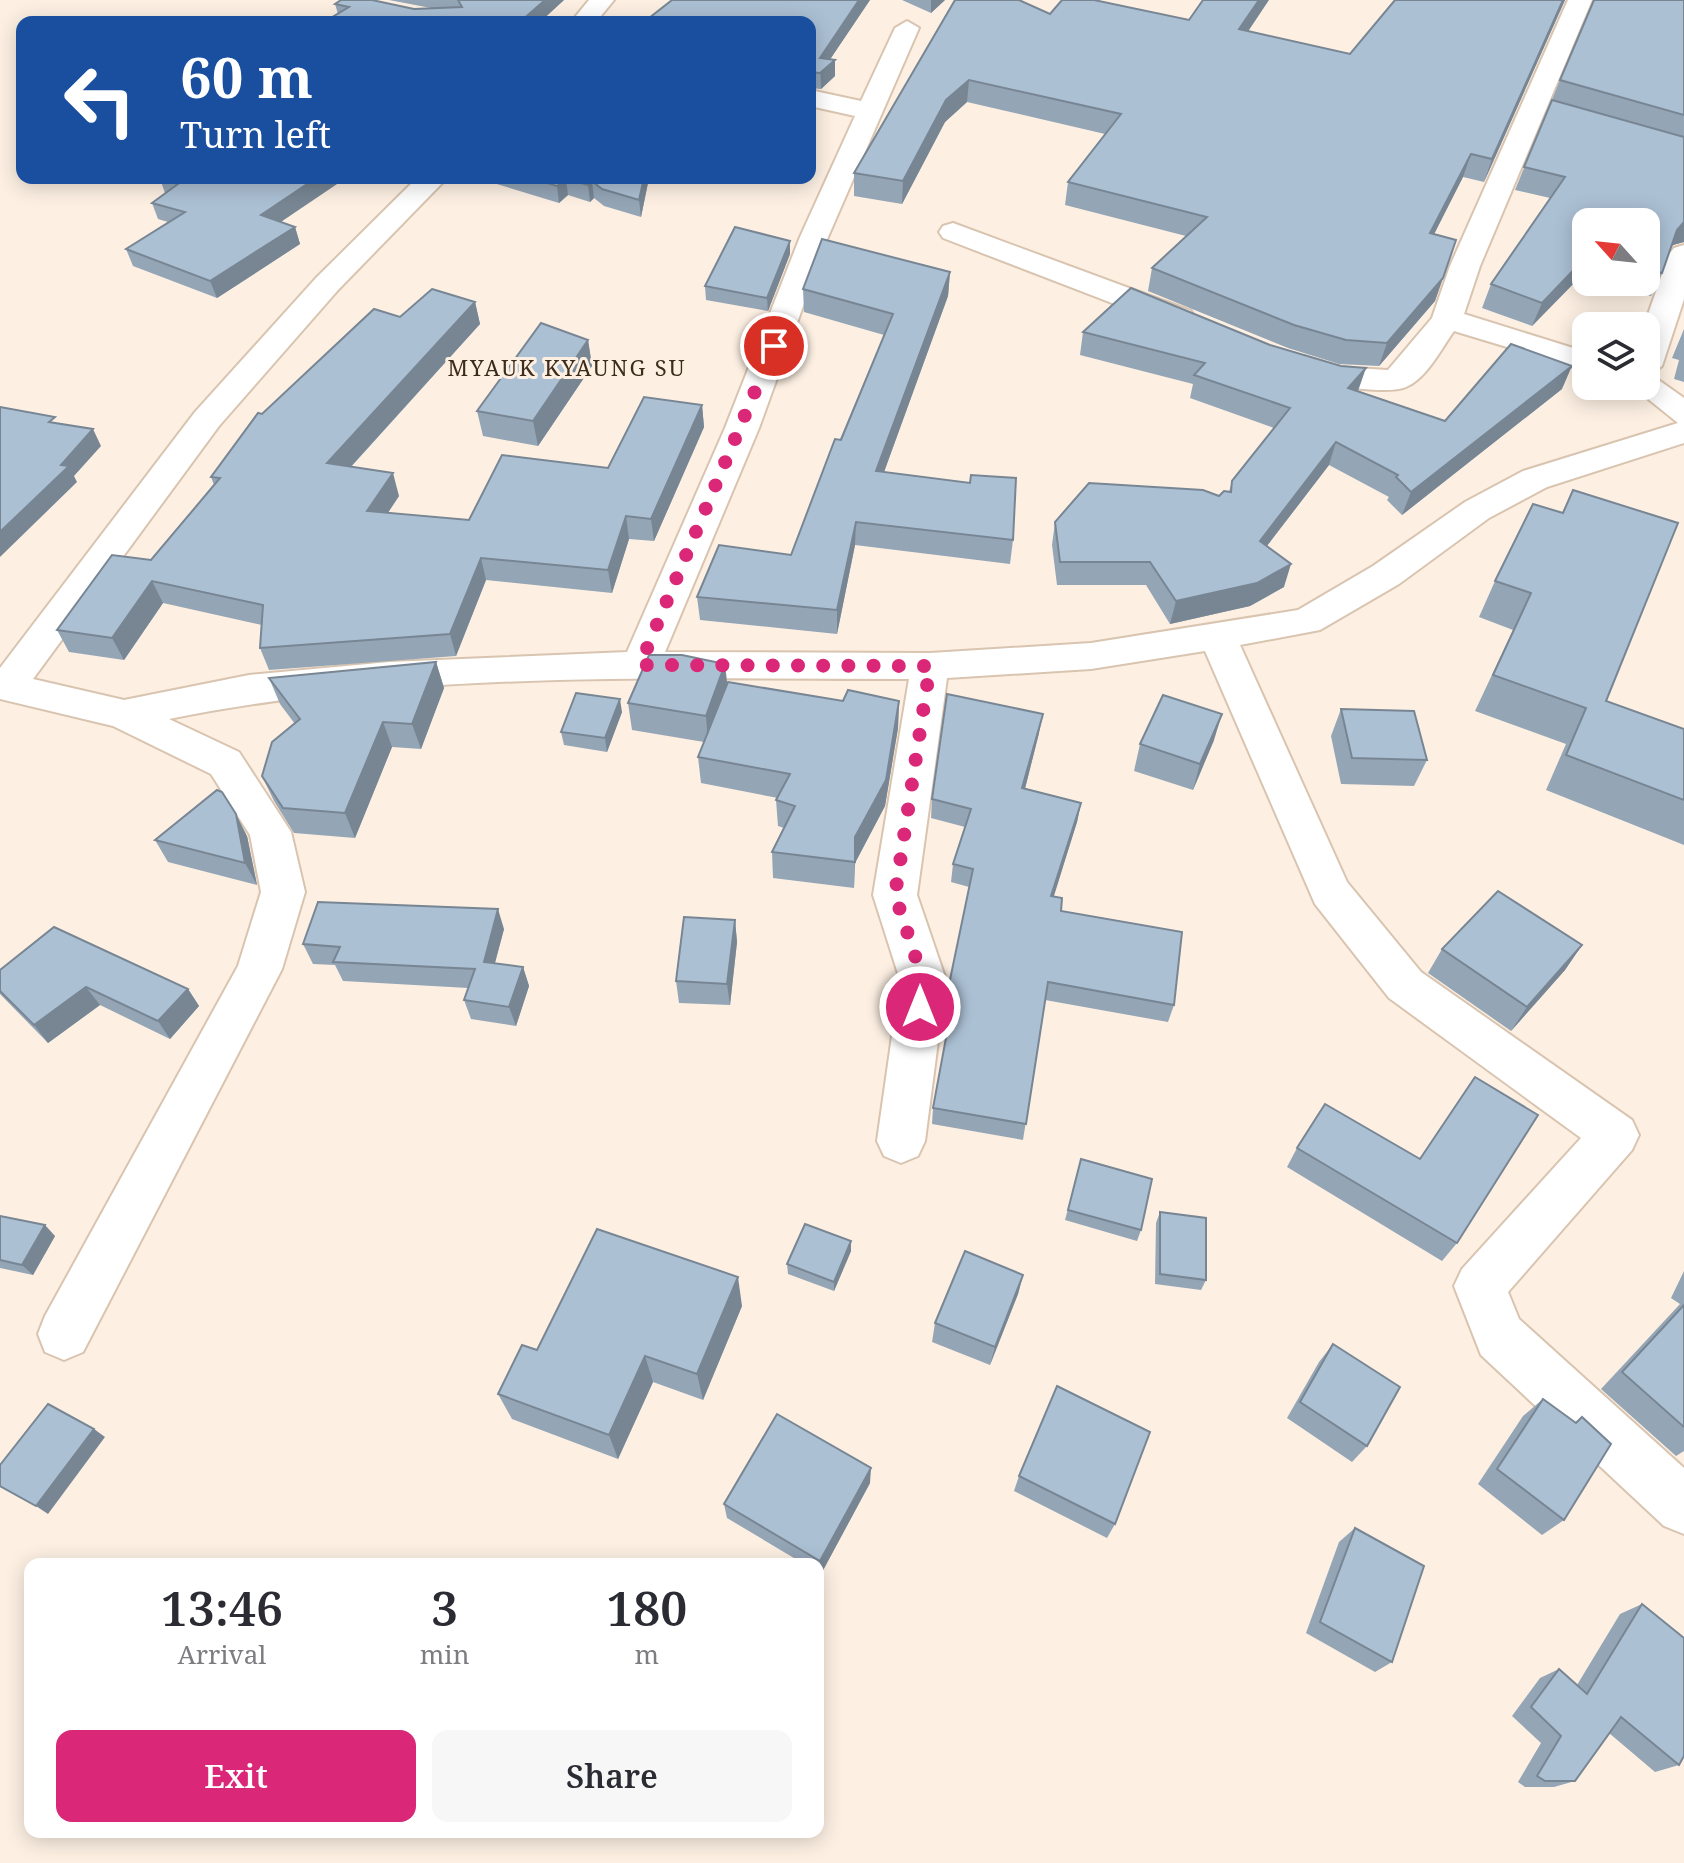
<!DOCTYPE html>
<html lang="en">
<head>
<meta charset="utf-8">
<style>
	body { margin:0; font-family:"Noto Serif",serif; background:#f7f7f7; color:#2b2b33; height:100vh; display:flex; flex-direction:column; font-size:30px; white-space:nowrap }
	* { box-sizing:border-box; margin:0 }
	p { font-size:26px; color:#7c7c81 }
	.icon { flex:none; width:44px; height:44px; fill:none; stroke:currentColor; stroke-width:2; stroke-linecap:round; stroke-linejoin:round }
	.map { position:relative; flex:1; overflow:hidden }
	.side { position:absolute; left:24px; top:1558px; width:800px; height:280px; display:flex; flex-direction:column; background:#fff; border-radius:16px; box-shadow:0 4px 20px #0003 }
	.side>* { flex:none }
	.banner { position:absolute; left:16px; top:16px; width:800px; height:168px; border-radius:16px; box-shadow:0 4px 20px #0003; background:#1a4fa0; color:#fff; overflow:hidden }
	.needle { width:52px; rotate:297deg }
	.controls { position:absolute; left:1572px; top:208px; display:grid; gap:16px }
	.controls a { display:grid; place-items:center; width:88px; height:88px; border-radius:16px; background:#fff; box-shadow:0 4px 20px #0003; font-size:40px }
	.pin { position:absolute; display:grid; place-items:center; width:68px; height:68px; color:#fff; margin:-34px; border:4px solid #fff; border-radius:50%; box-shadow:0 2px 8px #0007 }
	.me { position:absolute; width:88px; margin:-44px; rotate:0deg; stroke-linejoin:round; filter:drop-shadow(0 0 6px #0008) }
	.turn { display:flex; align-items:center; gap:28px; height:168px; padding:0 32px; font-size:36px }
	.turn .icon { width:104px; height:104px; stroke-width:2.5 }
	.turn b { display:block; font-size:56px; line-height:68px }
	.eta { display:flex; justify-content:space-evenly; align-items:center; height:136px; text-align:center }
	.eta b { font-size:48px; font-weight:600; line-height:56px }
	.primary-button { display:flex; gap:16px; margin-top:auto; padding:16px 32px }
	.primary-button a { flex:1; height:92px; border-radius:16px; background:#db2777; color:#fff; font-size:32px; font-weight:600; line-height:92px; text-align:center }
	.primary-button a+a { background:#f7f7f7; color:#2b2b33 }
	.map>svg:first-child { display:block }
</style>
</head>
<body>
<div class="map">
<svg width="1684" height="1863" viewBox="0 0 1684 1863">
	<rect width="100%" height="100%" fill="#fdf0e3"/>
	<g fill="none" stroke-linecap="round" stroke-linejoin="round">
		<!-- street casing -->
		<g stroke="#d9c4b0" stroke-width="4">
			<g id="street">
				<path d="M589,0h25l-18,22h-25z"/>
				<path d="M1568,0h24l-112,266 -16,48 122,38v19l-132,-40c-13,18 -27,47 -48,56 -20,9 -106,-3 -118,-21l5,-7 11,-3 34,11 50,3 44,-52 18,-52z"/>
				<path d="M907,21l12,7 -91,209 -69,191 -94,224 265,1 161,-10 207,-33 75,-44 92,-64 58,-31 155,-48 -46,-37h14l-2,-60 25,-72 5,-6 10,-3v54l-22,67 -12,8 34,24v45l-137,44 -58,31 -90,66 -79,46 -80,15 107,237 74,90 211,148 7,15 -7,15 -124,142 11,27 165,149v66l-20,-8 -183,-171 -27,-69 8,-17 119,-131 -192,-140 -74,-94 -110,-253 -114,18 -144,9 -30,217 29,85 -21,161 -7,15 -17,7 -17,-7 -7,-15 23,-161 -27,-85 36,-216c-245,0 -500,-9 -740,40l70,33 52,80 14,60 -23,77 -199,383 -19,8 -19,-8 -7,-18 7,-18 193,-350 23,-74 -11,-57 -39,-61 -98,-48 -113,-27v-31l195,-256 121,-134 101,-100h30l-109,112 -119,136 -186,253 91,21 125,-25 140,-13 238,-10 98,-224 75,-191 55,-121 -45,-10v-16l51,11 34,-73z"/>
				<path d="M953,223l238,88 4,7 -4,7h-22l-226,-87 -4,-6 4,-6z"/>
			</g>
		</g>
		<!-- street -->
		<use href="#street" fill="#fff" fill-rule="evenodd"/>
	</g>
	<!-- wall -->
	<g fill="#94a5b6">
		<path d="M389,0h175l-24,22h-216l14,-8 -3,-10 79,5 17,-1z"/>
		<path d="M672,0h198l-40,59 5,1v16l-14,13 -11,-1v-66z"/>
		<path d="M902,0h43l-14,13z"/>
		<path d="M1395,0h170l-81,182 -21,-5 -29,57 22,6 -21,61 -56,65 -40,-2 -51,-16 -140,-57 4,-23 34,-32 -121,-31 3,-23 37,-48 -138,-32 -22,20 -43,82 -48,-8v-23l196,-159 198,17 102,23z"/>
		<path d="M1684,0v242l-11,3 -2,3 -9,25 -11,23 -52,-14h47v-60h-60v56l-6,-1 -48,49 -50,-18 9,-24 59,-86 -35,-8 45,-110z"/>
		<path d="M161,178l134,49 5,17 -83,54 -84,-32 -7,-17 42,-27 -10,-3 -6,-16 13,-10 -5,-14z"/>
		<path d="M489,178h160l-8,39 -37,-11 -10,-8 -4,4 -22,-7 -9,8 -69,-21z"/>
		<path d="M790,254l-22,57 -62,-11 -1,-14z"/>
		<path d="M950,272l-2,24 -64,176 129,68 -3,24 -155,-19 -18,89 -137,-14 -3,-23 94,-42 93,-220 -80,-23 -1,-23z"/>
		<path d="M475,302l5,22 -129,143 48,29 -11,17 81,7 139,-52 94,-63 2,22 -50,114 -25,-2 -17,54 -126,-13 -30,76 -187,14 -9,-22 2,-23 -99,-22 -39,57 -55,-8 -12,-22 94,-70 63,-75 -3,-8 51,-63 138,-97z"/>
		<path d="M1684,329v53l-10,-3 5,-19 -7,-2z"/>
		<path d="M1083,332l275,59 87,30 117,-32 -160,126 -15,-15 2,-3 -60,-32 -62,81 17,41 -34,19 -80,18 -24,-39h-89l-5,-40 3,-23 164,-26 10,-4 3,-11 42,-53 -84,-30 3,-14 -113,-29z"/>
		<path d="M588,340l4,26 -54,80 -55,-10 -6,-25z"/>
		<path d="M1573,490l33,211 78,28v116l-138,-55 20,-46 -91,-33 38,-81 -34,-13 16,-36 67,-68z"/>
		<path d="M436,662l8,26 -23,61 -29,-2 -37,91 -61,-5 -20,-32 -12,-25 33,-52 -15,-20 -11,-26z"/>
		<path d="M727,685l116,16h56l-1,27 -13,78 -30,57 -1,25 -81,-10 -1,-26 12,-24 -6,-2 -2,-26 2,-2 -77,-15 -3,-26 6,-15 -72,-12 -4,-27z"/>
		<path d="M1341,709l86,51 -13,26 -73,-2 -10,-48z"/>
		<path d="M622,712l-15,40 -43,-7 -3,-13z"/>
		<path d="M1039,733l-14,56 56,14 -4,19 -24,75 8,14 113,94 -6,17 -123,-22 -22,140 -91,-16 1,-16 17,-91 -6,-1 2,-17 23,-112 -18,-5 2,-18 12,-37 -34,-9 1,-19z"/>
		<path d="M1214,740l-21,50 -59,-19 6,-27z"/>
		<path d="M247,836l10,49 -89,-23 -13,-22z"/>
		<path d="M735,920l2,22 -7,63 -51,-2 -3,-22z"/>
		<path d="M504,929l-9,34 28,4 6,19 -13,40 -45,-7 -7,-19 4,-12 -125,-7 -8,-16 -22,-1 -10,-20z"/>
		<path d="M1582,945l-17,25 -54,61 -83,-58 14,-24z"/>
		<path d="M0,970l188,19 11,17 -29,33 -70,-34 -52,38 -48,-49z"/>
		<path d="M1297,1148l160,95 -15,18 -155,-94z"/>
		<path d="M1081,1159l60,71 -4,11 -72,-21z"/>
		<path d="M1160,1212l46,68 -5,10 -46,-6 1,-61z"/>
		<path d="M0,1216l55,20 -22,39 -33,-7z"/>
		<path d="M851,1251l-17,40 -46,-17 -1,-10z"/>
		<path d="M1684,1271v180l-8,5 -75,-67 79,-85 -9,-6z"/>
		<path d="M1023,1275l-5,19 -28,71 -58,-23 3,-19z"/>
		<path d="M742,1306l-39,94 -50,-18 -35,77 -106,-40 -14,-25 39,-44z"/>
		<path d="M1333,1344l34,102 -15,16 -65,-44 32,-56z"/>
		<path d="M1543,1399l32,23 7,-5 -18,103 -22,15 -64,-51 45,-68z"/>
		<path d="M1019,1476l96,48 -8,14 -93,-47z"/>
		<path d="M870,1483l-49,91 -3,-1v-9h-14l-77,-46 -3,-14z"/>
		<path d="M1355,1528l37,134 -17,10 -69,-39 33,-91z"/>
		<path d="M1642,1604l37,161 -24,7 -46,-39 -34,48 -21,6h-29l-7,-5 23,-39 -29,-27 28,-38 19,-9 18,16 43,-71z"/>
	</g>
	<!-- shaded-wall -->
	<g fill="#788694">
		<path d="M545,0h19l-24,22h-20z"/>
		<path d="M859,0h11l-49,73 14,-13v16l-14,13 -1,-31z"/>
		<path d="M931,0h14l-14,13z"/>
		<path d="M1259,0h10l-34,51 4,-22z"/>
		<path d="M1563,0h2l-81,182 8,-23z"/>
		<path d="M969,80l-2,22 -22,20 -43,82 1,-23 43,-81z"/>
		<path d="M1471,154l-8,23 -40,79 7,-23z"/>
		<path d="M316,178h30l-80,54 -5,-17z"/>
		<path d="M644,178h5l-8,39 -2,-17z"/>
		<path d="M566,179l2,16 -9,8 -2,-17z"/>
		<path d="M592,181l2,17 -4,4 -2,-17z"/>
		<path d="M1684,222v20l-11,3 -7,8 11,-23z"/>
		<path d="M295,227l5,17 -83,54 -7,-17z"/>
		<path d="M790,241v13l-22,57 -1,-13z"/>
		<path d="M1586,257v6l-6,14 -48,49 10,-23z"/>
		<path d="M950,272l-2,24 -72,198v-23z"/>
		<path d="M1443,278l-8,23 -56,65 8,-23z"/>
		<path d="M475,302l5,22 -146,161 -7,-22z"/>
		<path d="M588,340l4,26 -54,80 -5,-25z"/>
		<path d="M1572,366l-10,23 -160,126 9,-23z"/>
		<path d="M1366,368l-8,23 -17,20 7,-23z"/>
		<path d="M702,405l2,22 -50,114 -3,-22z"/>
		<path d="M93,429l8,17 -27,30 3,6 -77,75v-25z"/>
		<path d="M1336,442l-7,23 -76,99 7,-23z"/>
		<path d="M393,473l6,23 -25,37 -7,-22z"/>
		<path d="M626,516l3,23 -17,54 -4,-23z"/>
		<path d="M856,522l-1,23 -18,89v-24z"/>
		<path d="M481,558l5,22 -30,76 -6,-22z"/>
		<path d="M1291,564l-7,23 -34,19 -80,18 6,-23z"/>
		<path d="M152,581l11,22 -39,57 -12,-22z"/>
		<path d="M436,662l8,26 -23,61 -9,-25z"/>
		<path d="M725,664l3,27 -20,51 -2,-26z"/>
		<path d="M620,699l2,13 -15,40 -2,-14z"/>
		<path d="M899,701l-1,27 -13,78 -30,57 -1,25 1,-51z"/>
		<path d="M1043,714l-4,19 -19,75 2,-20z"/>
		<path d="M1222,714l-8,26 -21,50 7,-26z"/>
		<path d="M383,722l9,25 -37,91 -10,-25z"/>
		<path d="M1081,803l-4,19 -29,93 3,-19z"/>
		<path d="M236,814l11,22 10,49 -12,-22z"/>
		<path d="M498,909l6,20 -14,52 -6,-19z"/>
		<path d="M735,920l2,22 -7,63 -3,-21z"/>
		<path d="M1582,945l-17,25 -54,61 16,-24z"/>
		<path d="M523,967l6,19 -13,40 -7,-19z"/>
		<path d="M86,987l14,18 -52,38 -14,-18z"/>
		<path d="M188,989l11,17 -29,33 -12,-18z"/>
		<path d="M45,1225l10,11 -22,39 -11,-10z"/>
		<path d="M851,1241v10l-17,40v-9z"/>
		<path d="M1023,1275l-5,19 -28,71 5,-18z"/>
		<path d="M738,1277l4,29 -39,94 -6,-26z"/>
		<path d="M645,1356l8,26 -35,77 -9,-24z"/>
		<path d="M94,1429l11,8 -57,77 -12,-8z"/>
		<path d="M871,1468l-1,15 -49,91 -1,-13z"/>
	</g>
	<!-- building -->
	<g fill="#acc0d4" stroke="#788694" stroke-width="2">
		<path d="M341,0h31l42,9 48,-2 -4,-7h87l-25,22h-196l25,-15 -14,-3z"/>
		<path d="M672,0h187l-39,58 15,2 -15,13 -10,-1v-50h-166z"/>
		<path d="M955,0h64l31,14 12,-14h32l95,20 14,-20h56l-20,29 111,25 45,-54h168l-71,159 -21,-5 -41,79 26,7 -13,38 -56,65 -41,-3 -52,-15 -142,-57 55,-51 -139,-35 53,-68 -152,-34 -23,20 -43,81 -49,-8z"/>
		<path d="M1594,0h90v115l-124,-35z"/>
		<path d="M1552,100l132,37v85l-7,8 -15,43 -16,-5v-46h-60v35l-44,46 -51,-19 74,-107 -41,-10z"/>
		<path d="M161,178h155l-55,37 34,12 -85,54 -84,-32 59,-37 -33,-9 26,-19 -18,-5z"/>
		<path d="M530,178h114l-5,22 -37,-11 -10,-8 -4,4 -22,-6 -9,7z"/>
		<path d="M735,227l55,14 -23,57 -62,-12z"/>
		<path d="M822,239l128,33 -74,199 94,12 1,-8 45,3 -3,62 -157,-18 -19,88 -140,-13 22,-52 72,10 44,-116 6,1 52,-126 -90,-25z"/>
		<path d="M1131,288l139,57 71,21 25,2 -18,20 97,33 66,-77 61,22 -161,126 -15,-15 2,-2 -62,-33 -76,99 31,23 -34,19 -81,18 -26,-39h-90l-5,-40 34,-39 114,7 16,6 5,-5 7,1 1,-11 58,-73 -96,-33 11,-12 -122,-31z"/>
		<path d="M432,289l43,13 -148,161 66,10 -26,38 102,9 33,-65 106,13 36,-71 58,8 -51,114 -25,-3 -18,54 -127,-12 -31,76 -190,14 3,-43 -111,-24 -40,57 -55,-8 55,-75 39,5 69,-82 -9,-1 47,-64 4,1 112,-105 26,8z"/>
		<path d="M541,323l47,17 -55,81 -56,-10z"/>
		<path d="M0,407l55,10 -6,5 44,7 -32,36 8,1 -69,66z"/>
		<path d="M1573,490l105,33 -72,178 78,28v71l-118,-45 20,-47 -93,-33 38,-82 -36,-12 38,-77 30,9z"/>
		<path d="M649,655h33l43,9 -19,52 -78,-13z"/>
		<path d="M436,662l-24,62 -29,-2 -38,91 -62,-5 -21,-32 10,-34 28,-23 -31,-41z"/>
		<path d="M728,682l115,19 5,-11 51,11 -13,79 -31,57v25l-83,-10 23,-46 -19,-6 14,-26 -92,-17z"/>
		<path d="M576,693l44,6 -15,39 -44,-6z"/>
		<path d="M947,694l96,20 -21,74 59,15 -30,93 11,2 -1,13 121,21 -8,73 -126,-23 -22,142 -93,-16 20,-108 -7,-1 27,-130 -20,-5 18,-55 -39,-10z"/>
		<path d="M1163,695l59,19 -22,50 -60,-20z"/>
		<path d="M1341,709l73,2 13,49 -75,-2z"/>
		<path d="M217,790l5,2 14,22 9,49 -90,-23z"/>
		<path d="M1498,891l84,54 -55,62 -85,-58z"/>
		<path d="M318,902l180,7 -14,53 39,5 -14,40 -45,-7 11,-31 -142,-7 7,-15 -37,-3z"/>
		<path d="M684,917l51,3 -8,64 -51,-3z"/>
		<path d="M54,927l134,62 -30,32 -72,-34 -52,38 -34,-34v-21z"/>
		<path d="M1475,1077l63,38 -81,128 -160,-95 28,-44 95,55z"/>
		<path d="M1081,1159l71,20 -11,51 -73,-20z"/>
		<path d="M1160,1212l46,6v62l-46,-6z"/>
		<path d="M0,1216l45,9 -23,40 -22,-5z"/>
		<path d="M805,1224l46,17 -17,41 -47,-18z"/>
		<path d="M597,1229l141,48 -41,97 -52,-18 -36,79 -111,-41 24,-49 15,5z"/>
		<path d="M965,1251l58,24 -28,72 -60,-24z"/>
		<path d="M1684,1305v122l-62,-55z"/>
		<path d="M1333,1344l67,43 -33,59 -67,-44z"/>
		<path d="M1057,1386l93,46 -35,92 -96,-48z"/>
		<path d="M1543,1399l33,24 6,-6 29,27 -47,76 -67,-51z"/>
		<path d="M48,1404l46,25 -58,77 -36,-20v-21z"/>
		<path d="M777,1414l94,54 -51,93 -96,-57z"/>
		<path d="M1355,1528l69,38 -32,96 -72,-40z"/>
		<path d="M1642,1604l42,34v118l-5,9 -58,-48 -46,64h-30l-8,-5 24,-40 -30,-29 28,-38 28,25z"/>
	</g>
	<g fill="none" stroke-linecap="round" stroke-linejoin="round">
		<!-- route -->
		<path stroke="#db2777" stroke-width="14" stroke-dasharray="0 25.2" d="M774,346l-134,319 290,1 -35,229 28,85 -3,27"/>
	</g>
	<g text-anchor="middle" stroke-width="6" stroke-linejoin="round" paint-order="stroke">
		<!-- far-quarter labels -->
		<g font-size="22" letter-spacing="2" fill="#3d2c1c" stroke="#fdf0e3">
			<text x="567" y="376">MYAUK KYAUNG SU</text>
		</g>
	</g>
</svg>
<div class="controls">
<a><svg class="needle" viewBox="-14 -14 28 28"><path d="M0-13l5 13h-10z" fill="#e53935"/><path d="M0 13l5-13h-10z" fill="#7c7c81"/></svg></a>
<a><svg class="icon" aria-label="layers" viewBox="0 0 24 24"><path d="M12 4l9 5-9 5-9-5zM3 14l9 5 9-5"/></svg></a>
</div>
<div class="pin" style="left:774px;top:346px;background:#d93025"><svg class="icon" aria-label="arrive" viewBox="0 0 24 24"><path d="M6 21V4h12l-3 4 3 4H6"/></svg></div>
<svg class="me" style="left:920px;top:1007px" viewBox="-20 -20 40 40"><circle r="17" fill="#db2777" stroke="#fff" stroke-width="3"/><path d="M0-11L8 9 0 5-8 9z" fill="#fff"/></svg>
<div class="banner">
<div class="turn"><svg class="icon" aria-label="left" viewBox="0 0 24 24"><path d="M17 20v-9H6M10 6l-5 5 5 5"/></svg><div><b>60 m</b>Turn left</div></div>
</div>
<section class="side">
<div class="eta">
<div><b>13:46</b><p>Arrival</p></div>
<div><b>3</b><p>min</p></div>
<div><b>180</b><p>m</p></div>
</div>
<div class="primary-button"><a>Exit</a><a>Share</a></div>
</section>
</div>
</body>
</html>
